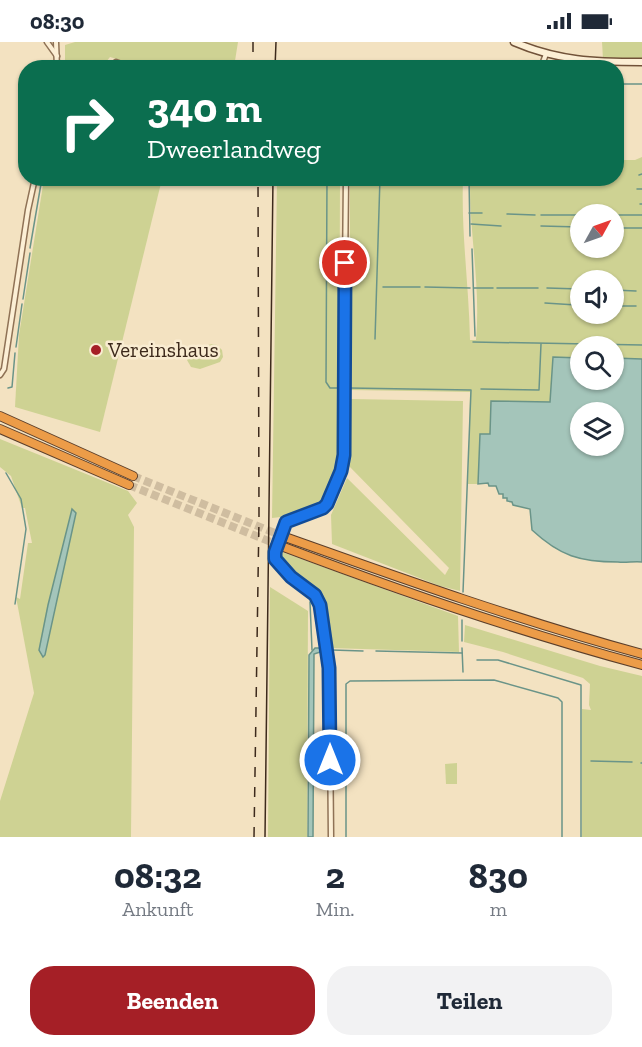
<!DOCTYPE html>
<html lang="de">
<head>
<meta charset="utf-8">
<style>
	body { margin:0; font-family:"Zilla Slab",serif; background:#f2f2f3; color:#1f2937; height:100vh; display:flex; flex-direction:column; font-size:22px; white-space:nowrap }
	* { box-sizing:border-box; margin:0 }
	p { font-size:20px; color:#747a83 }
	.icon { flex:none; width:33px; height:33px; fill:none; stroke:currentColor; stroke-width:2; stroke-linecap:round; stroke-linejoin:round }
	.map { position:relative; height:795px; overflow:hidden }
	.drawer { display:flex; flex-direction:column; background:#fff; flex:1 }
	.drawer>* { flex:none }
	.banner { position:absolute; left:18px; top:18px; width:606px; height:126px; border-radius:24px; box-shadow:0 2px 4px #0004; background:#0b6e4f; color:#fff; overflow:hidden }
	.needle { width:39px; rotate:50deg }
	.controls { position:absolute; left:570px; top:162px; display:grid; gap:12px }
	.controls a { display:grid; place-items:center; width:54px; height:54px; border-radius:50%; background:#fff; box-shadow:0 2px 4px #0004; font-size:30px }
	.pin { position:absolute; display:grid; place-items:center; width:51px; height:51px; color:#fff; margin:-26px; border:3px solid #fff; border-radius:50%; box-shadow:0 2px 6px #0007 }
	.me { position:absolute; width:66px; margin:-33px; rotate:0deg; stroke-linejoin:round; filter:drop-shadow(0 0 4px #0008) }
	.turn { display:flex; align-items:center; gap:21px; height:126px; padding:0 30px; font-size:27px }
	.turn .icon { width:78px; height:78px; stroke-width:2.5 }
	.turn b { display:block; font-size:42px; line-height:51px }
	.eta { display:flex; justify-content:space-evenly; align-items:center; height:102px; text-align:center }
	.eta b { font-size:36px; font-weight:800; line-height:42px }
	.button { display:flex; gap:12px; margin-top:auto; padding:12px 30px }
	.button a { flex:1; height:69px; border-radius:24px; background:#a51f26; color:#fff; font-size:24px; font-weight:800; line-height:69px; text-align:center }
	.button a+a { background:#f2f2f3; color:#1f2937 }
	.status { display:flex; justify-content:space-between; align-items:center; height:42px; padding:0 30px; background:#fff; direction:ltr }
	.status svg { height:16px; fill:currentColor }
	.map>svg:first-child { display:block }
</style>
</head>
<body>
<div class="status"><b>08:30</b><svg viewBox="0 0 49 12"><path d="M0 12V9h3v3zM5 12V6h3v6zM10 12V3h3v9zM15 12V0h3v12zM26 1h20v11H26zM47 4h2v5h-2z"/></svg></div>
<div class="map">
<svg width="642" height="795" viewBox="0 0 642 795">
	<rect width="100%" height="100%" fill="#f3e2c1"/>
	<!-- green -->
	<g fill="#ced293" fill-rule="evenodd">
		<path d="M75,0h163l-4,25h-91l-33,-10 -8,10h-37v-22z"/>
		<path d="M602,0h40v17h-39z"/>
		<path d="M617,103l1,15h17l7,-3v202l-28,-1v-12h-34v12l-27,-1 -3,45 -60,32h-10l-2,50h-10l2,-92 -120,-2 2,-51 -2,-6v-154h113c-2,54 6,107 7,161h6c5,-53 -7,-108 -6,-161l146,-1zM580,172h34v34h-34zM580,238h34v34h-34z"/>
		<path d="M44,137h118l-62,253 -85,-25 4,-72z"/>
		<path d="M324,137h16l-1,288c-4,10 -7,23 -14,31 -12,15 -35,18 -53,20l5,-337h46z"/>
		<path d="M212,302l5,1 5,5 1,7 -3,5 -20,7 -9,-2 -4,-7 2,-7 7,-5z"/>
		<path d="M350,357l113,2 -3,190 -20,-5 -108,-42 -1,-29 16,-37 98,97 4,-7 -100,-102z"/>
		<path d="M0,397l128,52 9,12 -9,12 6,12 -3,310h-131v-36l34,-108 -18,-96 4,2 8,-56h4l-7,-35h-3l-11,-32 -11,-9z"/>
		<path d="M279,509l179,65 1,36 -129,-4 -5,-40 -5,-13 -29,-21 -12,-15z"/>
		<path d="M270,545l38,24 -1,226h-39z"/>
		<path d="M465,583l135,41 42,10v161h-60v-128l9,1 -2,-5 1,-21 -7,-6 -80,-26 -39,-10z"/>
		<path d="M457,721v21h-11l-1,-20z"/>
	</g>
	<!-- water -->
	<g fill="#a4c5ba" stroke="#6a9488" stroke-width="1.5" fill-rule="evenodd">
		<path d="M553,315l27,1v22h34v-22l28,1v203c-8,-1 -16,1 -24,0 -38,0 -58,-6 -86,-32l-2,-21 -17,-4 -1,-3 -5,-1v-3h-4v-4h-4l-3,-8h-7l-1,-3 -10,1 2,-50h10l1,-33 59,1zM580,370h34v34h-34z"/>
		<path d="M72,467l4,4 -31,142 -2,2 -4,-7 9,-45z"/>
		<path d="M315,606h6l2,3 -9,3 -1,183h-5l1,-182z"/>
	</g>
	<g fill="none" stroke-linecap="round" stroke-linejoin="round">
		<!-- stream -->
		<g stroke="#6a9488" stroke-width="1.5">
			<path d="M616,42h26"/>
			<path d="M639,133l3,-1"/>
			<path d="M327,136l-1,204 4,6h10"/>
			<path d="M469,136l1,58"/>
			<path d="M637,147h5"/>
			<path d="M640,162h2"/>
			<path d="M469,171h13"/>
			<path d="M507,172l28,1"/>
			<path d="M541,173h39"/>
			<path d="M619,173h23"/>
			<path d="M471,182l30,2"/>
			<path d="M541,184l39,1"/>
			<path d="M618,186h24"/>
			<path d="M30,206l12,-70"/>
			<path d="M472,207l3,87"/>
			<path d="M383,245h37"/>
			<path d="M425,245l45,1"/>
			<path d="M474,246h19"/>
			<path d="M497,246h41"/>
			<path d="M547,246l33,1"/>
			<path d="M614,248l22,1"/>
			<path d="M23,257l7,-46"/>
			<path d="M545,261l31,2"/>
			<path d="M579,263h1"/>
			<path d="M614,264h22"/>
			<path d="M375,297l5,-161"/>
			<path d="M473,300l169,3"/>
			<path d="M16,305l6,-43"/>
			<path d="M8,346l4,-1 3,-34"/>
			<path d="M349,346l122,2 -8,202"/>
			<path d="M481,347l58,1 2,-46"/>
			<path d="M6,431l15,26 5,30 -11,75"/>
			<path d="M310,560l2,48"/>
			<path d="M462,599v-21"/>
			<path d="M462,606l1,24"/>
			<path d="M332,608l31,1"/>
			<path d="M376,609l86,2"/>
			<path d="M477,618h21l83,25v152"/>
			<path d="M591,719l41,1"/>
			<path d="M641,721h1"/>
			<path d="M346,795v-153l4,-3 144,-1 64,18 4,4v135"/>
		</g>
		<!-- highway-tunnel -->
		<g stroke="#cfbda0" stroke-width="8" stroke-dasharray="8 4" stroke-linecap="butt">
			<path d="M133,434l152,61"/>
			<path d="M129,443l152,61"/>
		</g>
		<!-- street casing -->
		<g stroke="#8f7256" stroke-width="7">
			<g id="street">
				<path d="M47,0l10,14"/>
				<path d="M56,0l1,26"/>
				<path d="M108,26l8,-6 16,6"/>
				<path d="M537,26l6,-6 3,-8"/>
				<path d="M317,139v-3"/>
				<path d="M0,333l4,-6 24,-159 7,-32"/>
				<path d="M331,795c0,-35 -1,-71 -1,-106 0,-42 0,-84 -10,-124 -8,-38 -68,-22 -34,-85l37,-14 4,-4 16,-41 3,-285"/>
			</g>
		</g>
		<!-- secondary casing -->
		<g stroke="#715239" stroke-width="9">
			<path id="secondary" d="M514,0c44,19 81,20 128,20"/>
		</g>
		<!-- highway casing -->
		<g stroke="#5c3f2b" stroke-width="10">
			<g id="highway">
				<path d="M0,374l133,60"/>
				<path d="M0,387l129,56"/>
				<path d="M285,495c118,42 236,84 357,117"/>
				<path d="M281,504c119,45 239,86 361,119"/>
			</g>
		</g>
		<!-- street -->
		<use href="#street" stroke="#fcefd5" stroke-width="4"/>
		<!-- secondary -->
		<use href="#secondary" stroke="#fcefd5" stroke-width="6"/>
		<!-- highway -->
		<use href="#highway" stroke="#ec9c48" stroke-width="8"/>
		<!-- tram -->
		<g stroke="#3d2a1c" stroke-width="1.5">
			<path d="M275,26l1,-26"/>
			<path d="M265,795l8,-659"/>
		</g>
		<!-- rail -->
		<g stroke="#3d2a1c" stroke-width="1.5" stroke-dasharray="10 10" stroke-linecap="butt">
			<path d="M253,0v26"/>
			<path d="M254,795l5,-320 -1,-339"/>
		</g>
	</g>
	<g fill="none" stroke-linecap="round" stroke-linejoin="round">
		<!-- route casing -->
		<g stroke="#114b97" stroke-width="15">
			<path id="route" d="M330,718l-1,-92 -9,-63 -5,-10 -24,-18 -16,-18v-7l11,-30 37,-14 4,-4 14,-33 3,-16 1,-192"/>
		</g>
		<!-- route -->
		<use href="#route" stroke="#1a73e8" stroke-width="10"/>
	</g>
	<!-- markers -->
	<circle fill="#a51f26" stroke="#f9ecd1" stroke-width="2" cx="96" cy="308" r="6"/>
	<g text-anchor="middle" stroke-width="5" stroke-linejoin="round" paint-order="stroke">
		<!-- poi labels -->
		<g font-size="21" fill="#3d2a1c" stroke="#f9ecd1" text-anchor="start">
			<text x="108" y="315">Vereinshaus</text>
		</g>
	</g>
</svg>
<div class="controls">
<a><svg class="needle" viewBox="-14 -14 28 28"><path d="M0-13l5 13h-10z" fill="#e53935"/><path d="M0 13l5-13h-10z" fill="#747a83"/></svg></a>
<a><svg class="icon" aria-label="sound" viewBox="0 0 24 24"><path d="M4 9h4l5-4v14l-5-4H4zM17 9q2 3 0 6"/></svg></a>
<a><svg class="icon" aria-label="search" viewBox="0 0 24 24"><circle cx="10" cy="10" r="6"/><path d="M15 15l6 6"/></svg></a>
<a><svg class="icon" aria-label="layers" viewBox="0 0 24 24"><path d="M12 4l9 5-9 5-9-5zM3 14l9 5 9-5"/></svg></a>
</div>
<div class="pin" style="left:345px;top:221px;background:#d93025"><svg class="icon" aria-label="arrive" viewBox="0 0 24 24"><path d="M6 21V4h12l-3 4 3 4H6"/></svg></div>
<svg class="me" style="left:330px;top:718px" viewBox="-20 -20 40 40"><circle r="17" fill="#1a73e8" stroke="#fff" stroke-width="3"/><path d="M0-11L8 9 0 5-8 9z" fill="#fff"/></svg>
<div class="banner">
<div class="turn"><svg class="icon" aria-label="right" viewBox="0 0 24 24"><path d="M7 20v-9h11M14 6l5 5-5 5"/></svg><div><b>340 m</b>Dweerlandweg</div></div>
</div>
</div>
<section class="drawer">
<div class="eta">
<div><b>08:32</b><p>Ankunft</p></div>
<div><b>2</b><p>Min.</p></div>
<div><b>830</b><p>m</p></div>
</div>
<div class="button"><a>Beenden</a><a>Teilen</a></div>
</section>
</body>
</html>
